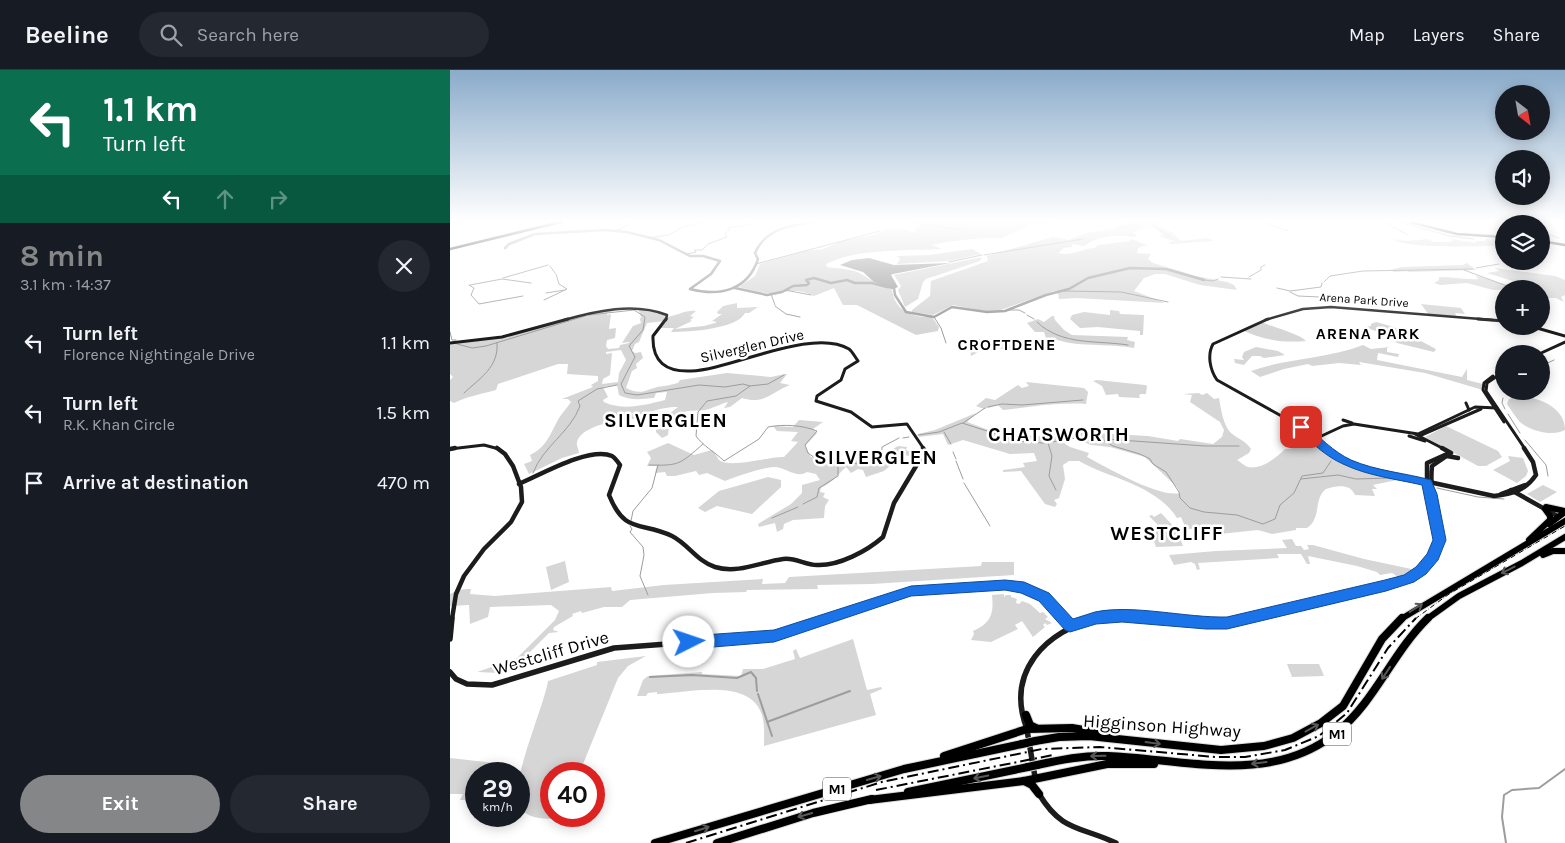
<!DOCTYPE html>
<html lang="en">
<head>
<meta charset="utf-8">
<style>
	body { margin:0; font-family:Karla,sans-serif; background:#242831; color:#f1f3f6; height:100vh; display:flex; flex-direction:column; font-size:19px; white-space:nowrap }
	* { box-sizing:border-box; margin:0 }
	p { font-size:16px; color:#9ea1a6 }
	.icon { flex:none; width:28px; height:28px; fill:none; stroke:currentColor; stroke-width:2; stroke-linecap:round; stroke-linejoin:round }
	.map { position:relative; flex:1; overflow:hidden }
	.drawer { display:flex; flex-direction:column; background:#171b24; width:450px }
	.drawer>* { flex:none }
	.banner { background:#0b6e4f; color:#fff; overflow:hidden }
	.needle { width:32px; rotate:149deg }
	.fabs { position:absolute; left:1045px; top:15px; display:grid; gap:10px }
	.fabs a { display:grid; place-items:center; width:55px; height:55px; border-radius:50%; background:#171b24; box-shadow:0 2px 12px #0003; font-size:25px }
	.speed { position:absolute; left:15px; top:692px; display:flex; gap:10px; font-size:25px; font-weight:700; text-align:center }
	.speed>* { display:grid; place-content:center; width:65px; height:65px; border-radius:50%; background:#171b24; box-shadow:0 2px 12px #0003; line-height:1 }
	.speed small { font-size:12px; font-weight:400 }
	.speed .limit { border:8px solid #d22; background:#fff; color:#111 }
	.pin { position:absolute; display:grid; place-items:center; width:42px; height:42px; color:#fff; margin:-21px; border-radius:10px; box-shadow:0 2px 8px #0006 }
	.me { position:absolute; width:55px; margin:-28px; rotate:86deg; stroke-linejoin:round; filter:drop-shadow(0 0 4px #0008) }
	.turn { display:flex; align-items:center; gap:18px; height:105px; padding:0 20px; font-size:22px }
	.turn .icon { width:65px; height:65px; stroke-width:2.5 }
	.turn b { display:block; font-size:35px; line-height:42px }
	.lanes { display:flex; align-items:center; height:48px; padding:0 20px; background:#0003; justify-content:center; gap:25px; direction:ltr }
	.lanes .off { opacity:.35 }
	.round { display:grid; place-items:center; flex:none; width:52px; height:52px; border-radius:26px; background:#242831 }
	.summary { display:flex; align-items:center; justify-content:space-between; height:85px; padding:0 20px }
	h1 { font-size:30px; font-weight:700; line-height:38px; color:#858687 }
	.action { display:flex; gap:10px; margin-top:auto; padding:10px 20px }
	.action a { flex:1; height:58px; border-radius:30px; background:#858687; color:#fff; font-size:20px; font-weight:700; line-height:58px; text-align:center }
	.action a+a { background:#242831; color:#f1f3f6 }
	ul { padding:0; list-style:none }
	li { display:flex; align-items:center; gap:15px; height:70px; padding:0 20px }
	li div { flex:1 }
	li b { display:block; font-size:19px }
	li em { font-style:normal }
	header { display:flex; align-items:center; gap:30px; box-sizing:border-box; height:70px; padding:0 25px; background:#171b24; border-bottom:1px solid #363941 }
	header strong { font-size:24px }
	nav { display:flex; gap:28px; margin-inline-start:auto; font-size:18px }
	.search { width:350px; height:45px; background:#242831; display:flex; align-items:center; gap:12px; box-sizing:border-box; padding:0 18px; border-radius:28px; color:#9ea1a6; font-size:19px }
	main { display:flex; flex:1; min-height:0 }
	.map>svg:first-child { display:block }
</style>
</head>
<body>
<header>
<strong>Beeline</strong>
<div class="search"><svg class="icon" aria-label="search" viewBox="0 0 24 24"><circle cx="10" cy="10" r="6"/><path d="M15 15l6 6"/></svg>Search here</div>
<nav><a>Map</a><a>Layers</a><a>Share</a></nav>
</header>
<main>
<section class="drawer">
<div class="banner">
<div class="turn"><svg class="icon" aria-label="left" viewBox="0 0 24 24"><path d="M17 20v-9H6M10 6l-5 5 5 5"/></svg><div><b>1.1 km</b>Turn left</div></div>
<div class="lanes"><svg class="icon" aria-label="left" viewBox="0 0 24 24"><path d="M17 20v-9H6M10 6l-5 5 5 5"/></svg><svg class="icon off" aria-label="ahead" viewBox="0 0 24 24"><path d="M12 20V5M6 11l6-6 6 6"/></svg><svg class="icon off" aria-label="right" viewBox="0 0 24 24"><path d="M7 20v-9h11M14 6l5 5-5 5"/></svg></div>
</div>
<div class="summary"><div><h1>8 min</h1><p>3.1 km · 14:37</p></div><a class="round"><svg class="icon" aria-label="close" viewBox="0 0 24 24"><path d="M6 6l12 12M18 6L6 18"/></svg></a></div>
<ul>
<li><svg class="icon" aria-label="left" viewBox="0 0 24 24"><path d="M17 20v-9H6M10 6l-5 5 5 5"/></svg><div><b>Turn left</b><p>Florence Nightingale Drive</p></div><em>1.1 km</em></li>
<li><svg class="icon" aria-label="left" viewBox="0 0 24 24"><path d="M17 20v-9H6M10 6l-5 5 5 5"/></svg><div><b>Turn left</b><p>R.K. Khan Circle</p></div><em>1.5 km</em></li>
<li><svg class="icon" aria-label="arrive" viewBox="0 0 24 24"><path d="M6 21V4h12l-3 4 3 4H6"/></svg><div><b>Arrive at destination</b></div><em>470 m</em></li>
</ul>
<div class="action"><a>Exit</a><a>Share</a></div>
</section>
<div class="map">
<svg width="1115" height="773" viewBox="0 0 1115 773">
	<rect width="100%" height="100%" fill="#fff"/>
	<!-- green -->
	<g fill="#d6d6d6" fill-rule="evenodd">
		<path d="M471,152h159l-48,2 -30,14h-19l-37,4 -14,3 10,4c-35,2 -86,-1 -116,15l1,3c12,2 25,1 36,8 10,6 17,12 29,14 2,22 21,29 40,28l7,10 -1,4 -22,4 -59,-30h-14l-9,-17 -20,8c-20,-10 -28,-2 -47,-3 -9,-1 -19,-4 -28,-6l16,-11 5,-12 46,-13 17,-2 19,-8 32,-6 14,-7 19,2 7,3z"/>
		<path d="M677,152c11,1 21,-2 33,1l-2,2 15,8 8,8 27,-3 6,3 -43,3 -2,-2 6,-1 -15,-4 2,-1c-4,-6 -12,-12 -19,-10l2,2 -12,4 4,4 -2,1c-4,0 -9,-1 -11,-1 -14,-1 -29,2 -40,10l-12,-2v3l-8,1 -6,5c15,4 24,-5 37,-5l3,-3 31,-4 3,-2 15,6 -9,3 -1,5 14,1 -3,5 5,4 43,13 31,6 7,3 3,5 -37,-5 -35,-11h-10l-11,4 -10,13 31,12 -88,-5 -18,1 -1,-6 -4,-2 -56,20h-13l-32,-6 -20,10 -21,-3v-2l18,-14 1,-15 57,-20 -1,-5 66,-19 15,3 18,-7 27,-4z"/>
		<path d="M1036,169l18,1 -3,6h-8c-22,0 -85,3 -101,-7l16,2 20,-2 5,3h19l-1,-3 25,4v-2h9z"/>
		<path d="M522,179l9,5 -33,7 -51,3 3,-5 -3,-3 32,-1z"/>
		<path d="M532,187l-2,4 -54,18 -3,3 -5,17 -13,8 -7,-17 3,-4 -7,-11z"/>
		<path d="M1017,193l9,7 -69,2 2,-1 -15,1 -3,-2 10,-3 62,-2z"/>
		<path d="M1045,198l60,8 10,4v15l-4,2 3,5 -8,-4h-14l-1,-5 4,-1 -4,-3 -22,-7v3l-6,-1v-3l-26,-8 12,-2z"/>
		<path d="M1027,206l44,13 -28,1 -26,-7 -27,2 -6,-2 5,-3v-3c14,0 26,3 40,2l-3,-2z"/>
		<path d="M287,233v5l21,-1 -9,6h-4c-8,16 -56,19 -74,19l3,-4h-16l7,-7 -18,2 -8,19 -4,2 -3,7 3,2 6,-1 2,6 -7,6 1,4 -5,3 -6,17c14,7 18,3 31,-1 7,-1 14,-2 21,-4l2,-3 47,-7 44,4 14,-3h2l-7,9 10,2c-21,8 -25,20 -48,13l-12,9 -6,1 4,-6c-8,2 -14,6 -23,8 -15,2 -34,-4 -37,25l-6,3 -6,-6v-8l22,-17c-13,-1 -27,5 -40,8l-3,4c-13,0 -54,6 -58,23 -1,4 2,7 2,11l-17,5 -33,16 -5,-10 8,-3 -2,-6c17,-8 20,-21 29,-37 3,-5 8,-10 12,-16l-3,-3h-6l31,-12 -2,-2 7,-4v-5l-31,-2 1,-10h-10l-60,20 -2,6c-15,4 -27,6 -42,13l-4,-2v-21l3,-3 -3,-3v-31l48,-5 85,-24 38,-5 -14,4v2l4,-1 -2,15 7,-1 -1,10 -8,2 -1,6 2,3 11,-1 1,-3 9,-2v-1l-7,1 11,-17 8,-3 -1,-4 1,-2 -3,-8 15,2 14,4 1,2c10,-2 17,-7 28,-6l-6,5 4,1 -4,3 2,1 -17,8 29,-3 11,-3 2,-1 -5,-1 10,-7h-4l-1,-2 6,-6zM171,280l5,10 -7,13 -1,9 -16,2 1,-5 7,-4 2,-22 -6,1v-2zM167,315l2,10c11,6 23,4 35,3l2,-5 11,-1 -2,8c-20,5 -42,11 -61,2l-1,-2 5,-3 -5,-10z"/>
		<path d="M971,234l40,4 4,6 -10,-1 2,4 -28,-2z"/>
		<path d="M660,240l9,1 1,3 24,1 -1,20h-3v-4l-42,-4 -18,1 -10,-9 2,-4 12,-3 26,3z"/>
		<path d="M602,246h2l1,4 9,10 8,5 56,2 -1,3 8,2 -1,6c-21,-4 -43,-2 -64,-5 -8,-1 -16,-5 -24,-5l-2,-6h-9l-8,-9 11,-4 6,3z"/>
		<path d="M812,252c10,5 38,12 44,19 -23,2 -43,-1 -64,-11z"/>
		<path d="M926,252l18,5 42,22 -2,3 -37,-9 -8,-7 -24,-9 6,-1v-2z"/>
		<path d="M526,269l26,2 16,8 -11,1 -18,-4 -18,10 -1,-9z"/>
		<path d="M913,275l8,4 19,-2 -3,1v4l12,2 -1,3 -20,-4 -1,7 85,17 5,-8v11l16,4v6l-58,-17 -66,-11 2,3 -22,-2 -27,3 -4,-2 -24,5 -24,8 -9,-6c36,-13 76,-12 112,-26z"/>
		<path d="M806,277l22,4 7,4 -21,3 -4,-2h-8l-8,9 -9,-2 -1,-4 10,1 -2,-3 2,-5z"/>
		<path d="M647,310l48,5 2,1 -1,8h-5l-2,1 1,3 -21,-1 -1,-3 -12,1 -4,-9 -9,-5z"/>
		<path d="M576,312l58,6 4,4 -2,12c-27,-2 -57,3 -83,6l-5,-5 -14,4 -8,-3 10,-8 9,2 23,-15 4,3 7,-2z"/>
		<path d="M749,323l3,2 5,-2 7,6 5,-1c2,11 4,27 12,35 7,6 15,8 20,16l-2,4 -12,7c3,2 8,6 11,7 14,3 29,-10 37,-18 9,1 21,-8 25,-15l30,24 56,18 1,4 -24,5 4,4h-5l3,7 -20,-1c-5,-12 -19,-9 -29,-6 -13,10 -4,29 -19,39h-11v2l-24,4 -14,-4 -38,4 -13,-6 -21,1 -5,-12 -4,1c-21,-33 -66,-39 -98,-57h-10l-6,4 2,14 -6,19 -5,2 3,4 -2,3 -10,-3 -24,-33 -18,1v-2l22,-3 -2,-4 14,-2 -3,-8 -24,1 -47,-14 -15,5 -5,-11 -24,3 -1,-3 17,-4 41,-17 -9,9 46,17 2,-4h3l38,2 11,-6 9,1 72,4 30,5 2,-2 33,5 9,-7 2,-7 -4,-8 -30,-20 2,-7 -9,-1zM620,368h5l16,7 19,2 35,10 32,30 3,6c-21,5 -72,-25 -93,-36l2,-4 -19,-6 -9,-6z"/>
		<path d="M1069,326c19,1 46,11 46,34 -12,7 -36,1 -46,-9 -4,-5 -8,-11 -12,-17l2,-5z"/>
		<path d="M349,350l24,2 -10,7 4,4 -12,13 6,11 50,4 7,-2 8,5 3,-2 -2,-3 21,-13 9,1 -1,3 13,5 -2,2 -14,-2 -19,16 -18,6 -3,-7 -5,-1 -7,4 -5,-6c-11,10 -10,13 -25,21l-1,4 5,1 -2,4 6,3 -4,6 -1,12 -31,2 -9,4 -1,5 -6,3 -2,-9 -16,4 -1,-3 33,-20 11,-11v-8l18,-5 -4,-6 -9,-2c-10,7 -22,-5 -33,-5 -9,0 -40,10 -49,14l-18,-8 -8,2 -3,-4 -21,5h-8l-2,-4 -10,1 2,-7h-10l4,-8 -4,-6 21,-9 26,12 18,-5c3,3 5,7 7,10 11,9 51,-4 65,-3l14,-15 -7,-1 7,-9 -21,-1 -4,-5 20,1z"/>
		<path d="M996,356l52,25 4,6 -16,9h-8l-53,-29z"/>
		<path d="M1058,386l15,2 5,13 -2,5 -9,7 -24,-13 17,-9z"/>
		<path d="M318,407l13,3v7l-29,27 -35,-8 -12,6 -7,-4 21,-17z"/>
		<path d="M1093,415l14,7 -17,10 -13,-8z"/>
		<path d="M711,443l16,17 6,16 -27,1 -2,-6 3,-17 -8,-8 3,-1 2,2z"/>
		<path d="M842,469l4,7h5l3,4 5,-1 -2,-4h6l51,14 57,12 -18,9 -11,-7 -12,2 -3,-3 -20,-6 -49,-10 2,8h-3l-6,-10h-24l2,4 -81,5 2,6 -3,1 -2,-6 -4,-2 -17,3 -5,-10 47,-4 71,-3 -5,-8z"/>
		<path d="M115,491l4,21 -18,8 -5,-23z"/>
		<path d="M532,492h32v13l-142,9 -55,1 1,4 -71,1 -1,2 -33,1 -83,7 -8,7h-18l-22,6 -1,-2 -9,3 1,2 -19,11 -1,3 6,2 -10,1 -31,31 2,3 -21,6 -22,-1 29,-10v2l6,-1 43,-43 4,-9 -8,-6 -61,2 -2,10 -18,7 -1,-19 -19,1v-12c7,-4 12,-5 21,-5l-1,5 25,2 116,-9 1,4 52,-6 99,-6 -1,5 23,-1 4,-6 192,-11z"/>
		<path d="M554,524v3l2,-2h5v2l6,2 -1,4 3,1 3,-3 8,3 10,9 3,-1 5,5 -3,2 7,4 -5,2 -2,-2 -2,2 2,2 -12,10 -11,-16 -7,4 3,4 -27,13 -20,-2 3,-6 -1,-3c18,-8 21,-17 19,-36z"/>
		<path d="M403,569l14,51 14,-3 1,2 -12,5 6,21 -112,31c0,-10 1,-21 -2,-31 -12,-38 -75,-22 -105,-21v-2l-9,1 -2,3h-9l6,-16 5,-4 54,-4v2l39,2 2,-7h20l32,-10 -2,-8 3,-2 4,9z"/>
		<path d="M196,586l-18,10 -10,12 -39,96h-28v42h11l-1,2c-13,1 -35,3 -42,-13 -9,-24 24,-95 29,-124l49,-16v-3z"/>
		<path d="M837,594h32l5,12 -32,1z"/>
		<path d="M0,688l45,5 -4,11h-15v26h-16l3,-6h-13z"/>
	</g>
	<!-- water -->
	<path fill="#9d9d9d" d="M419,188l25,7 56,-2 -57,11 -2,1 7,12 -5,2 -19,-7 -11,-10 -23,-7 12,-5z"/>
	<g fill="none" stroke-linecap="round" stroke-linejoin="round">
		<!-- stream-far1 -->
		<g stroke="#9d9d9d" stroke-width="1">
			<path d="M463,152l48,8"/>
			<path d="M699,152l21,15"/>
			<path d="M811,152l27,9"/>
			<path d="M934,152l24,13"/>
			<path d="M949,152l51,14 24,3"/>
			<path d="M1061,152l7,2"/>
			<path d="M666,159l32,-7"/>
			<path d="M164,162l19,-10"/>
			<path d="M1091,162l18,6"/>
			<path d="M199,168l20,-3 14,-8 21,-5"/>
			<path d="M237,184l9,-2 -2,-2h8l6,-6 19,-7 -2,-3 4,-4 -1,-2 23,-4v-2"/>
			<path d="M534,185l99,-16"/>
			<path d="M499,192l33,-7"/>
			<path d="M306,194l124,-33"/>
			<path d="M100,196l5,7"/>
			<path d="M1026,198l23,-4"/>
			<path d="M1014,200l51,19"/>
			<path d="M771,207l30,2"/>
			<path d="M799,207l12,-7v-3l4,-2"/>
			<path d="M53,208l45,-13"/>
			<path d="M754,210l9,1 5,-2"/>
			<path d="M874,212l6,-6 33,-5 110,-2"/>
			<path d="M19,215l5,3 -3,7 8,9 44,-8"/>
			<path d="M20,215l32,-6 29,4"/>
			<path d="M827,218l13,3 31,-4 1,-4"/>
			<path d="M335,220l26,5"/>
			<path d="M614,221l57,1 47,10"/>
			<path d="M840,222l8,4 22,1"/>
			<path d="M96,223l19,-3"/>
			<path d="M321,224l4,11"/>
			<path d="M94,230l23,-11 -8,-5 -3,-10"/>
			<path d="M325,236l11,8 14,3"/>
			<path d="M559,240h10l6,3"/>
			<path d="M139,245l45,-5 11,7 -2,13 -14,16 6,11 -14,27 4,9 12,2 62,-10 26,2 18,-3 7,2 -14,10 -29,5 -9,11 -2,24c7,10 19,16 28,25l35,-22 9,-12c16,-3 34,-2 49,4l-12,14 3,8 7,5 58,8 8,-2 1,-17 17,-9"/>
			<path d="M577,245l7,4"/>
			<path d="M484,247l7,11 5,15"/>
			<path d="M587,252c25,24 59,18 91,23"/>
			<path d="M0,262l2,8h4"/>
			<path d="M7,274l15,4 14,-2 99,-30"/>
			<path d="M1091,296l13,-6"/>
			<path d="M300,316l18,-2 16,-9"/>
			<path d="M14,323c16,-15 35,-26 33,-50"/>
			<path d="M1053,328l-1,5 3,6"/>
			<path d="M538,337l14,-3 20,1 61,-5"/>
			<path d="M1058,344l12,19"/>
			<path d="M513,353l22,-15"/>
			<path d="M494,362l7,12"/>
			<path d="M468,365l21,-3 23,-9 56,18 24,2 16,-2"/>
			<path d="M453,368l6,-1"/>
			<path d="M613,369l35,-2 15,9 27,8 10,5 3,5 13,8 13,20 1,6 10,10 14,4 33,3 26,9 12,-5 5,-14 14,-12 8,-17 21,-3 8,-12"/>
			<path d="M655,369l100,7h34"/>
			<path d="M1075,370l21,25 2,11"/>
			<path d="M598,373l4,13 -3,20 7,14"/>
			<path d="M503,382l3,7"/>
			<path d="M506,391l7,18"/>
			<path d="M199,395c31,1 31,-1 54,-21"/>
			<path d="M83,403c10,-27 37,-40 47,-67l-2,-5 19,-12 20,-4"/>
			<path d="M851,409l37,-4 18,4 34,-1 30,6"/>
			<path d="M514,413l26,43"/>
			<path d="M987,418l41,9 26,2"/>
			<path d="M353,434l14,-7 2,-9 19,-12v-9l-3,-6"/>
			<path d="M322,448l26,-11"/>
			<path d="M181,451l2,-10 19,-23 6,-23"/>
			<path d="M180,456l2,3 -2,3 13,15 1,8 -4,21 8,19"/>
		</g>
		<!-- stream -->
		<g stroke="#9d9d9d" stroke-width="2">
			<path d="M200,607l42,-2 45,3 14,-6 5,6 1,13"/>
			<path d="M308,624l14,42"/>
			<path d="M317,652l83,-31"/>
			<path d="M1056,773l-4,-26 2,-22 8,-5 27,-2 26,-19"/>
		</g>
		<!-- river -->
		<g stroke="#9d9d9d" stroke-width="2.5">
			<path d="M55,178l4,-4 26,-10 70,-4 22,2 32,8 31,16h13l17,5 -9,13 -21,15c30,8 58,1 68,-30l-3,-6c10,-24 36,-28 59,-31"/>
			<path d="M438,217l6,1 1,7 11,17 28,5 18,-10 35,5 18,-1 41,-16 23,-6 19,-11 42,-10 36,1 38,11"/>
			<path d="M285,218l32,7 15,-3 11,-6 14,-1 2,-2 -3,-3 8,-2 17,5 16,-3 8,3h17l15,4"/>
		</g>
		<!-- highway-far1 casing -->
		<g stroke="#dbdbdb" stroke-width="8">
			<g id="highway-far1">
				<path d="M1096,437l19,4"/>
				<path d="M1099,454l16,-12"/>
				<path d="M1079,470l21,-20v-4l-5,-7"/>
				<path d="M1093,485l10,-4h12"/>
				<path d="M951,549l164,-98"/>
				<path d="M977,549l32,-23 63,-33 43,-26"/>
			</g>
		</g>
		<!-- highway casing -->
		<g stroke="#dbdbdb" stroke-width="10">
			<g id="highway">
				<path d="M576,645l4,10 6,3"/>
				<path d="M585,671l24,-4 30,-1 132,14 43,-4 29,-8 28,-15 22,-17 39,-67 20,-21"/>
				<path d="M494,686l83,-27 45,-1 35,6"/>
				<path d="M587,695c23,-5 47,-10 71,-9 76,3 162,30 228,-23 39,-31 56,-80 92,-115"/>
				<path d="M574,711l8,4 7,9"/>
				<path d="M458,722l120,-25"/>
				<path d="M419,730l155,-19 83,-17h47"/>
				<path d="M205,773l249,-74 118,-25"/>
				<path d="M267,773l96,-30 59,-14"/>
			</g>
		</g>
		<!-- secondary-far3 -->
		<g stroke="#1c1c1c" stroke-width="2.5">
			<path d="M960,152l47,12 47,3"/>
			<path d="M1091,171l24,4"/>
			<path d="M0,179l111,-27"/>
			<path d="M114,250c32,-9 70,-18 103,-5l-1,5"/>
			<path d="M815,250l38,-11 28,-2 162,13"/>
		</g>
		<!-- secondary-far2 -->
		<g stroke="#1c1c1c" stroke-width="3">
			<path d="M216,249l-13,17c-1,26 13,36 38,35 39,-1 121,-44 158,-22 3,2 6,8 9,12l-13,8 -4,11 -24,16 -1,5 35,11 21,15 35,-3 17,25"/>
			<path d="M818,249l-55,25c-6,11 -3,26 4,36l84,47 26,22"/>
			<path d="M1028,249l26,2"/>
			<path d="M1080,256l35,10"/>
			<path d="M0,273l52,-6 66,-18"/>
			<path d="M1089,284l26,-12"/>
			<path d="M1053,302l-16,11 -1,8 39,58"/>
			<path d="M1043,306l-9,7 -1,7 21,32"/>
			<path d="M1016,333l3,7"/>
			<path d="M893,350l9,3"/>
			<path d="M965,364l29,15"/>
			<path d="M959,366l16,5"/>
			<path d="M969,366l62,-27"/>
			<path d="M865,369l28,-13 11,-2 64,10 57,-27 22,1"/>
			<path d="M0,379l34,-4 15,4"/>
		</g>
		<!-- secondary-far1 -->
		<g stroke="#1c1c1c" stroke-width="4.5">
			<path d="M876,378l8,7 30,13 130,28c18,-2 31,-5 42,-21l-3,-13 -9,-14"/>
			<path d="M0,379l5,-1"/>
			<path d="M997,386l11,2"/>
			<path d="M977,413v-20l20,-9"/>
			<path d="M69,414c21,-9 71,-38 93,-28 3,2 6,6 8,9l-11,30c16,40 32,26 63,41 16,8 26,26 43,31 23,7 46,-5 68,-8 12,-2 22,6 34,6 22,1 50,-14 66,-28l11,-34 31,-52 -2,-3"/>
			<path d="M1061,420l48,27"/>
			<path d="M1051,424l24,-9"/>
			<path d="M2,549l4,-25 8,-18 20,-27 27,-27 11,-20 -1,-15 -8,-21 -8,-12 -8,-6"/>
			<path d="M373,549l82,-27 100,-7 19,3 20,9 20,22"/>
			<path d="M643,549l31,-3 39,3"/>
			<path d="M798,549l144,-35c77,-26 34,-61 40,-118l19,-13 -9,-5"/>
		</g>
		<!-- secondary -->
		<g stroke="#1c1c1c" stroke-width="5.5">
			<path d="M613,548l7,8"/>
			<path d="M702,548l59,5 42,-5"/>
			<path d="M0,569l2,-21"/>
			<path d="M0,602l6,7 11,5 25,1 122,-37 160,-12 53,-18"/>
			<path d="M577,659c-22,-57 19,-99 72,-111"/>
			<path d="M577,660l8,47"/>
			<path d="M589,724c23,38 41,32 77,49"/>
		</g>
		<!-- highway-far1 -->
		<use href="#highway-far1" stroke="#000" stroke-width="6"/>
		<!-- highway -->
		<use href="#highway" stroke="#000" stroke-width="8"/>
		<!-- rail-far1 -->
		<path stroke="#000" stroke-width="1" stroke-dasharray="5 2 0.5 2" stroke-linecap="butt" d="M965,549l34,-25 116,-68"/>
		<!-- rail -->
		<g stroke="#000" stroke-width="2" stroke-dasharray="11 4 2 4" stroke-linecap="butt">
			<path d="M426,720l177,-35"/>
			<path d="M236,773l196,-61 160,-33 58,-2 116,10h29l40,-7 34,-14 28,-23 41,-65 28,-30"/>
		</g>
		<!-- highway-bridge casing -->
		<g stroke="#dbdbdb" stroke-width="10" stroke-linecap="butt">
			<g id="highway-bridge">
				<path d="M572,674l13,-3"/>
				<path d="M578,697l9,-2"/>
			</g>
		</g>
		<!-- highway-bridge -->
		<use href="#highway-bridge" stroke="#000" stroke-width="8"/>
	</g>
	<!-- one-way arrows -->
	<defs><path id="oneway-shaft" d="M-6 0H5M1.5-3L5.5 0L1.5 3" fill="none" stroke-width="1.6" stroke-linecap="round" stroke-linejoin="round" transform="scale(1.25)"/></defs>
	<g stroke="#595959">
		<use href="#oneway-shaft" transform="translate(1058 500) rotate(153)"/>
		<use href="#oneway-shaft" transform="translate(966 538) rotate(-32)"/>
		<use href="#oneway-shaft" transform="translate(936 603) rotate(124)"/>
		<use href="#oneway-shaft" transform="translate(862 658) rotate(-29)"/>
		<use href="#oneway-shaft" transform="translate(703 673) rotate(8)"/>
		<use href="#oneway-shaft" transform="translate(648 686) rotate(179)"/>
		<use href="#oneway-shaft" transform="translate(809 693) rotate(173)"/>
		<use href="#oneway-shaft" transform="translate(531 707) rotate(169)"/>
		<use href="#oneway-shaft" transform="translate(424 708) rotate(-16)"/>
		<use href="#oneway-shaft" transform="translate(355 745) rotate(164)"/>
		<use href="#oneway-shaft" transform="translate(252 759) rotate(-17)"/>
	</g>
	<!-- sky -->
	<linearGradient id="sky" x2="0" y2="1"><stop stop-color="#8aabca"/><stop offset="0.58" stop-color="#fff"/><stop offset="1" stop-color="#fff" stop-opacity="0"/></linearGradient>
	<rect width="1115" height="260" fill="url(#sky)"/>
	<!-- route -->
	<path fill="#1a73e8" stroke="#114b97" d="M851,353l4,1c14,13 29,28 46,36 26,11 54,13 80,20l6,14 9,46 -8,20 -12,14 -12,8 -28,9 -159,38h-21l-84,-7 -26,2 -26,8 -5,-2 -26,-29 -18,-8 -16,-3 -94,6 -137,46 -85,7 -5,-2 -2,-5 2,-4 5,-2 85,-6 137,-44 94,-6 19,2 25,11 24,26c7,-2 15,-5 22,-7 38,-8 91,6 132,5l158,-37 19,-5 12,-8 11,-13 6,-14 -11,-55c-26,-6 -54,-9 -79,-21 -18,-8 -32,-22 -46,-35l-1,-2 1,-3z"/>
	<g text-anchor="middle" stroke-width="5" stroke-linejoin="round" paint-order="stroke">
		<!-- far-street labels -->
		<g font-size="12" fill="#000" stroke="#fff">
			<text transform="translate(914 230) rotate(4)" y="4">Arena Park Drive</text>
		</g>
		<!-- shield labels -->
		<g fill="#fff" stroke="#4c4c4c" stroke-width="1">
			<rect x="873" y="652.5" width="28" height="23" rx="4"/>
			<rect x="373" y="707.5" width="28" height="23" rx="4"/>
		</g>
		<g font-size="14" font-weight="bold" fill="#000">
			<text x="887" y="669">M1</text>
			<text x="387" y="724">M1</text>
		</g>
		<!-- street labels -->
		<g font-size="15" fill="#000" stroke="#fff">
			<text transform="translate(302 276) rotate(-13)" y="5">Silverglen Drive</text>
		</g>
		<!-- far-district labels -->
		<g font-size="16" font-weight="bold" letter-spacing="1" fill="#000" stroke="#fff">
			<text x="918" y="269">ARENA PARK</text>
			<text x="557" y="280">CROFTDENE</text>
		</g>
		<!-- near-street labels -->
		<g font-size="18" fill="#000" stroke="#fff">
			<text transform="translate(101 583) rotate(-16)" y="6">Westcliff Drive</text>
			<text transform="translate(712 656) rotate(4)" y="6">Higginson Highway</text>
		</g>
		<!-- district labels -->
		<g font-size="20" font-weight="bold" letter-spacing="1" fill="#000" stroke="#fff">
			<text x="216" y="357">SILVERGLEN</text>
			<text x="609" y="371">CHATSWORTH</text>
			<text x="426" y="394">SILVERGLEN</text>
			<text x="717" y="470">WESTCLIFF</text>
		</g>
	</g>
</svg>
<div class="fabs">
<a><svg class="needle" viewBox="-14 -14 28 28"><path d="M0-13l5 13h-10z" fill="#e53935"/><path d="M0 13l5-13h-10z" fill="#9ea1a6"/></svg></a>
<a><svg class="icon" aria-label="sound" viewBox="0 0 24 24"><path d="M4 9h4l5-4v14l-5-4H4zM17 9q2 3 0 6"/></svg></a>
<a><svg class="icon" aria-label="layers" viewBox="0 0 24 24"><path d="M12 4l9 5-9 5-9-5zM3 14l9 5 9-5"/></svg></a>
<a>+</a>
<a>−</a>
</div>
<div class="speed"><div>29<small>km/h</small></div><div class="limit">40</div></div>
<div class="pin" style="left:851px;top:357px;background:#d93025"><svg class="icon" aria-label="arrive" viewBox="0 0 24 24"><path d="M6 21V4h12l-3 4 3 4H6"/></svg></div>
<svg class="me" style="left:239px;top:572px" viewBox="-20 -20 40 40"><circle r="19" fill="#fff"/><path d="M0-13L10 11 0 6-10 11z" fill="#1a73e8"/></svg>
</div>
</main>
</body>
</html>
